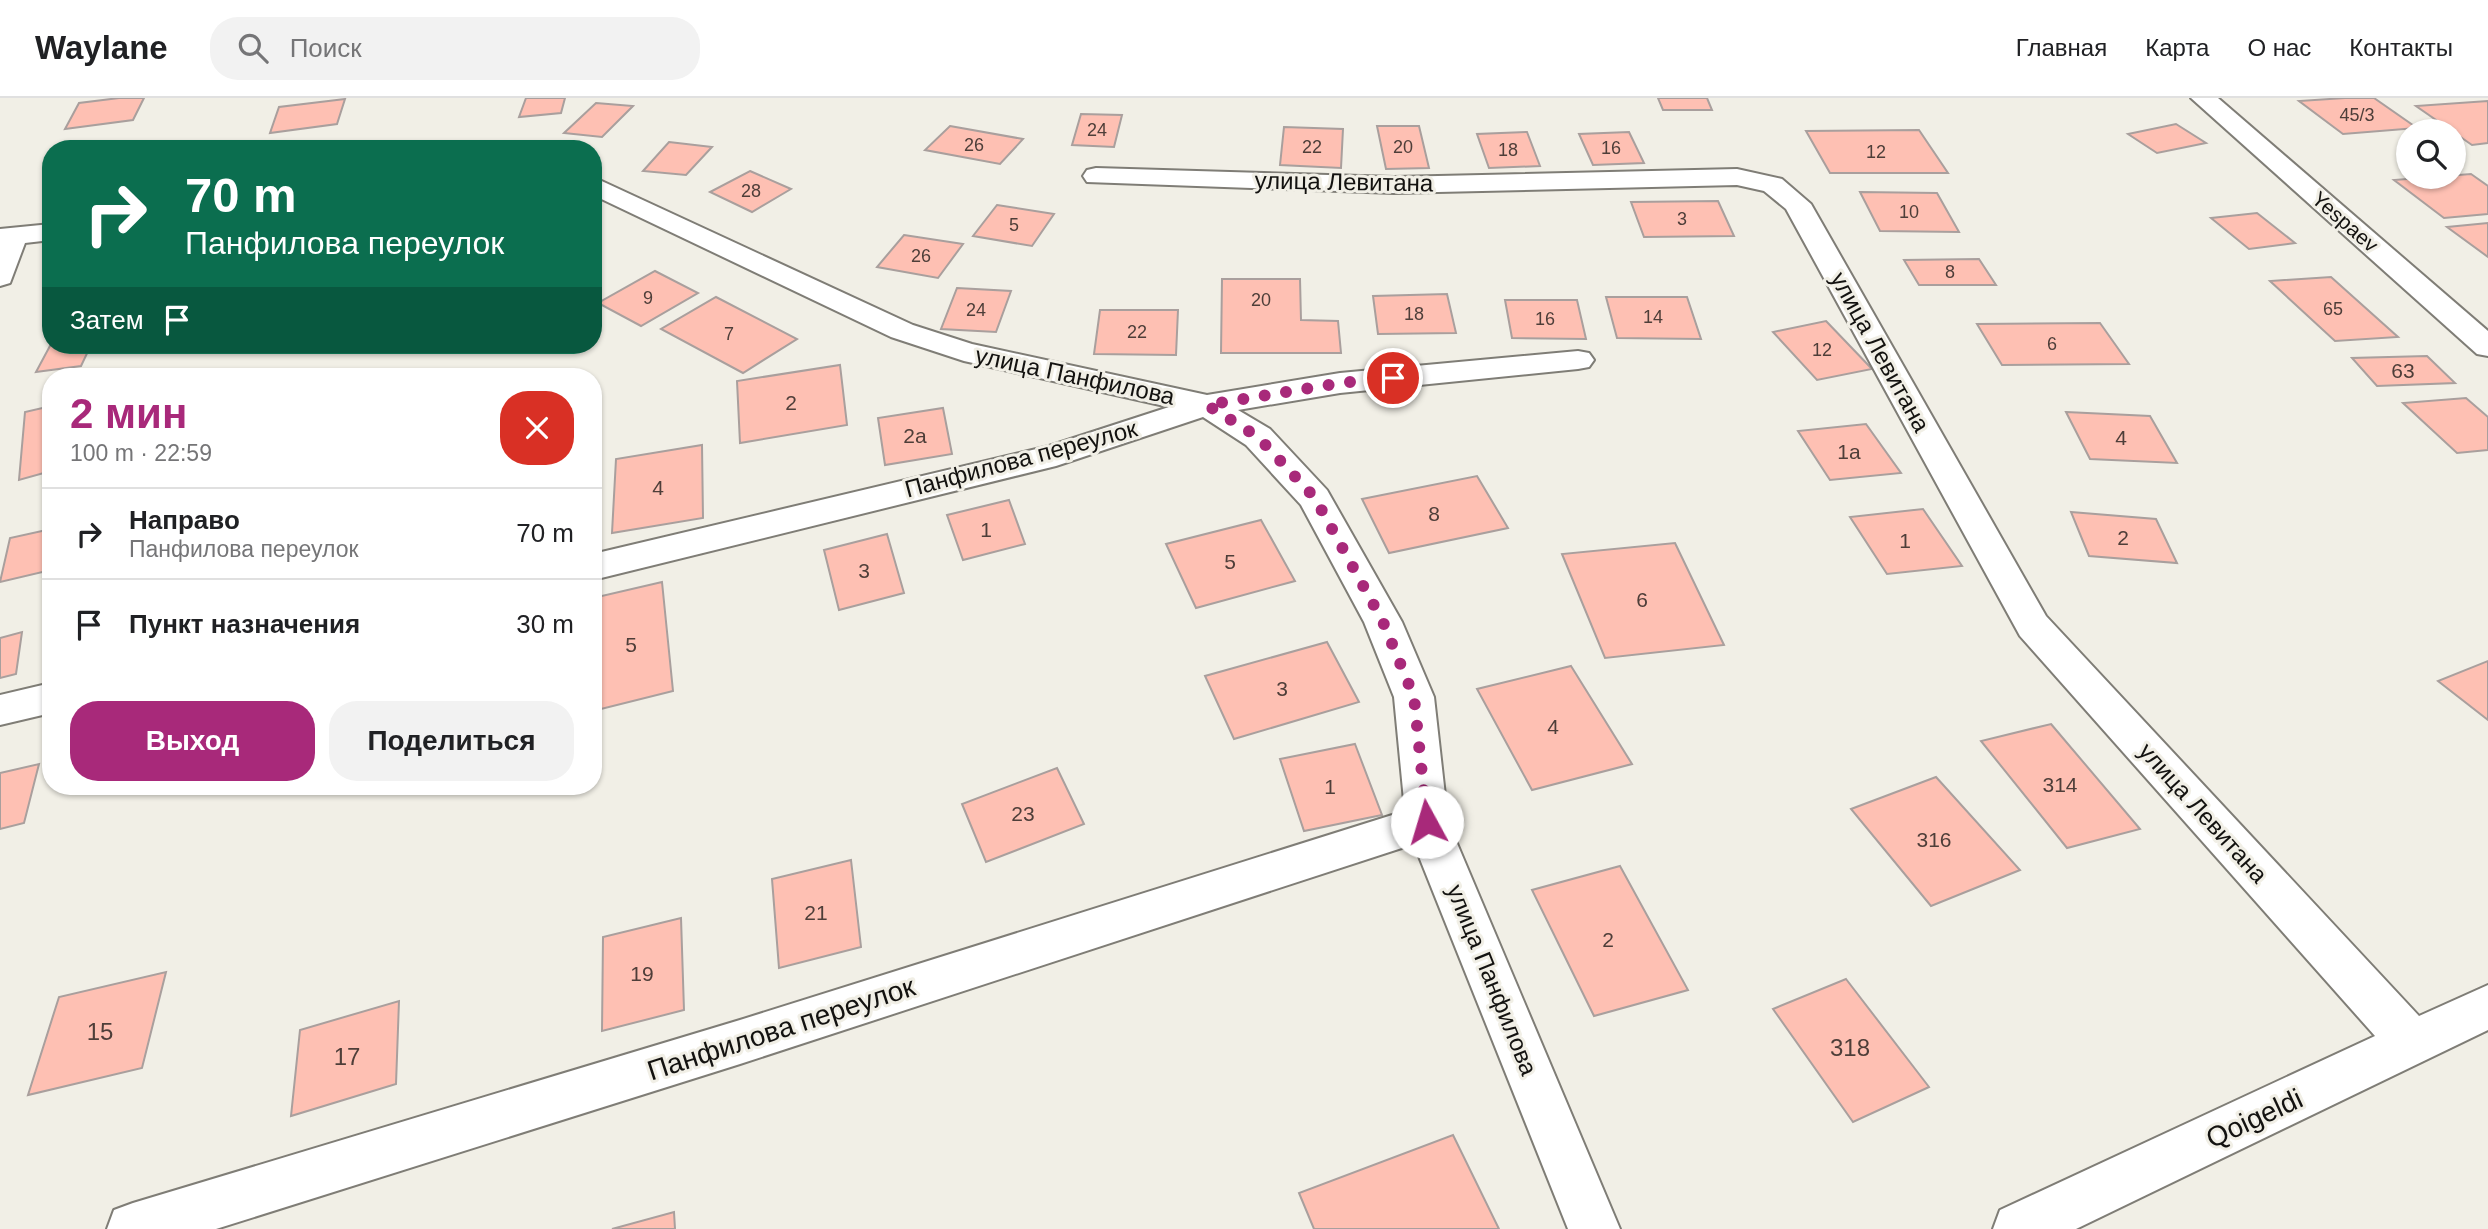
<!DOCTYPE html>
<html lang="ru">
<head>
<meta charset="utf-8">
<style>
	body { margin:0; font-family:Helvetica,sans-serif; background:#f2f2f2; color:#202124; height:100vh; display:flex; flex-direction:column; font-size:26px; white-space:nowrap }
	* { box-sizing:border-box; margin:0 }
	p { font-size:23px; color:#757577 }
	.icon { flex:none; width:38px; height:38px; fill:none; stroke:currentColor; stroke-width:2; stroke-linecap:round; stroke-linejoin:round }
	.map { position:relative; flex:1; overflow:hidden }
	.side { position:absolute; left:42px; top:270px; width:560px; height:427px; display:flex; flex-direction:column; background:#fff; border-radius:28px; box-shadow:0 2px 5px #0004 }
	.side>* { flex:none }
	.banner { position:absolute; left:42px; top:42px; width:560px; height:214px; border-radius:28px; box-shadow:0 2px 5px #0004; background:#0b6e4f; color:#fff; overflow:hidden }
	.fabs { position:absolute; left:2396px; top:21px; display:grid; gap:14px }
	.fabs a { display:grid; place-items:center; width:70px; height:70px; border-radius:50%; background:#fff; box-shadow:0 2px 5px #0004; font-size:35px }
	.pin { position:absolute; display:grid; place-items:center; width:60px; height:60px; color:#fff; margin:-30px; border:4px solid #fff; border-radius:50%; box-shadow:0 2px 7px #0007 }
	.me { position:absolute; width:77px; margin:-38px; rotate:354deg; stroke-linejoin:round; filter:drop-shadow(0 0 5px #0008) }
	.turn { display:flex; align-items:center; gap:24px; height:147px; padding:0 28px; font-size:32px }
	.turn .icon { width:91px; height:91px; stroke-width:2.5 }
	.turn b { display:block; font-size:49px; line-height:60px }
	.then { display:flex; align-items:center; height:66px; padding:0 28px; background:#0003; gap:14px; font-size:26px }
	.round { display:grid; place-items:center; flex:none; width:74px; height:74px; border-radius:28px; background:#f2f2f2 }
	.headline { display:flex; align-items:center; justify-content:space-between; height:119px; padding:0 28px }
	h1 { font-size:42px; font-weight:700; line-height:52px; color:#a8297a }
	.primary-button { display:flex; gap:14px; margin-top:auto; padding:14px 28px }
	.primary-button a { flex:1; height:80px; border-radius:28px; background:#a8297a; color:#fff; font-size:28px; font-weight:700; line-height:80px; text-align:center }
	.primary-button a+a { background:#f2f2f2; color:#202124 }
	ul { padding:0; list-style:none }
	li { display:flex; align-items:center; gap:21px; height:91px; padding:0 28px; border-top:2px solid #e0e0e0 }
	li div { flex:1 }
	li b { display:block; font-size:26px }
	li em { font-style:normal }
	header { display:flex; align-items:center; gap:42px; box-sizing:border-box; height:98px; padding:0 35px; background:#fff; border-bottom:2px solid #e0e0e0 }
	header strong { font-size:33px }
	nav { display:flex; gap:38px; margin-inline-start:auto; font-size:24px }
	.search { width:490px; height:63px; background:#f2f2f2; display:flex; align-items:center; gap:18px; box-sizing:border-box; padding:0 24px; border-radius:28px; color:#757577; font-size:26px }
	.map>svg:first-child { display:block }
</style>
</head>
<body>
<header>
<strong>Waylane</strong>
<div class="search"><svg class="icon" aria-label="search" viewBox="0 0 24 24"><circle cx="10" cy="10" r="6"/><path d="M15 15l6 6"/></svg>Поиск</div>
<nav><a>Главная</a><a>Карта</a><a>О нас</a><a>Контакты</a></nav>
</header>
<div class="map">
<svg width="2488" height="1131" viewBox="0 0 2488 1131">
	<rect width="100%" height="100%" fill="#f1efe6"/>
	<!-- building -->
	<g fill="#fec0b3" stroke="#a99f9d" stroke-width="2">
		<path d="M119,0h25l-11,22 -68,9 14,-26z"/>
		<path d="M526,0h39l-4,15 -42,4z"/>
		<path d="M1658,0h49l5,12h-49z"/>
		<path d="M2345,0h29l43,30 -74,6 -44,-33z"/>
		<path d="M345,1l-8,25 -67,9 9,-26z"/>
		<path d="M2488,3v42l-16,2 -56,-39z"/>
		<path d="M596,5l37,3 -31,31 -38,-4z"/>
		<path d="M1081,16l41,1 -8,32 -42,-2z"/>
		<path d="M2176,26l30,19 -49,10 -29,-19z"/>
		<path d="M950,28l73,13 -23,25 -75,-14z"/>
		<path d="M1377,28h42l10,42 -43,1z"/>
		<path d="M1284,29l59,2 -2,39 -61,-3z"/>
		<path d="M1919,32l29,43h-118l-24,-42z"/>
		<path d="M1527,34l13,34 -51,2 -12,-34z"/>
		<path d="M1629,34l15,31 -51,2 -14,-31z"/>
		<path d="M669,44l43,5 -26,28 -43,-4z"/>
		<path d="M510,46l-2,5h-57l1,-1z"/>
		<path d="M750,73l41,18 -39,23 -42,-20z"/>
		<path d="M2471,76l17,12v28l-44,4 -50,-38z"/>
		<path d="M1860,94l77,1 22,39 -79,-1z"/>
		<path d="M1718,103l16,35 -90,1 -13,-35z"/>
		<path d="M997,107l57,9 -22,32 -59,-10z"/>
		<path d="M2257,115l38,30 -46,6 -38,-31z"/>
		<path d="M2488,125v34l-41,-30z"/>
		<path d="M904,137l59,9 -25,34 -61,-11z"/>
		<path d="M1979,161l17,26h-77l-15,-25z"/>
		<path d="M655,173l43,22 -57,33 -43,-23z"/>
		<path d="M2331,179l67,60 -63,4 -65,-60z"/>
		<path d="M1222,181h78l1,41 37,1 3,32h-120z"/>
		<path d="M957,190l54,3 -15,41 -55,-3z"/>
		<path d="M1447,196l9,39 -78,1 -5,-38z"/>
		<path d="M716,199l81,42 -54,34 -82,-44z"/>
		<path d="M1606,199h81l14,42 -84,-1z"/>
		<path d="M1505,202h72l9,39 -74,-1z"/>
		<path d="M1100,212h78l-2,45 -82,-1z"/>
		<path d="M1826,223l46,48 -55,11 -44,-48z"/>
		<path d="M2100,225l29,41 -127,1 -25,-41z"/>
		<path d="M51,246v1h40l-10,21 -45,6z"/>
		<path d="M2427,258l28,27 -78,3 -25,-28z"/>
		<path d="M840,267l7,60 -107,18 -3,-62z"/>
		<path d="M2466,300l22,19v33l-31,3 -54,-50z"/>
		<path d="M51,308v65l-32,9 6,-68z"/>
		<path d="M943,310l9,46 -67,11 -7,-47z"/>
		<path d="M2066,314l84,4 27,47 -87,-4z"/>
		<path d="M1866,326l35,49 -71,7 -32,-49z"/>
		<path d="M702,347l1,73 -91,15 4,-74z"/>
		<path d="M1477,378l31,52 -119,25 -27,-54z"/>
		<path d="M1009,402l16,44 -62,16 -16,-45z"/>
		<path d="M1923,411l39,57 -75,8 -37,-57z"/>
		<path d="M2071,414l85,7 21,44 -88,-7z"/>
		<path d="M1261,422l34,61 -99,27 -30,-64z"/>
		<path d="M51,431v41l-51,12 10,-44z"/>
		<path d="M887,436l17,59 -65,17 -15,-60z"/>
		<path d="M1675,445l49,102 -119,13 -43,-104z"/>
		<path d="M662,484l11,109 -80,20v-113z"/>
		<path d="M22,534l-6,42 -16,4v-40z"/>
		<path d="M1327,544l32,60 -125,37 -29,-63z"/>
		<path d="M2488,563v59l-50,-39z"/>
		<path d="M1571,568l61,98 -100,26 -55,-101z"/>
		<path d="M2051,626l89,105 -73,19 -86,-107z"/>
		<path d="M1355,646l27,71 -78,16 -24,-72z"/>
		<path d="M39,666l-15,59 -24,6v-56z"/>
		<path d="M1057,670l27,56 -98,38 -24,-58z"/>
		<path d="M1936,679l84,93 -89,36 -80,-97z"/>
		<path d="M851,762l10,87 -82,21 -7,-89z"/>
		<path d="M1620,768l68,124 -94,26 -62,-126z"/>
		<path d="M681,820l3,92 -82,21 1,-94z"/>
		<path d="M166,874l-24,96 -114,27 31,-98z"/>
		<path d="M1846,881l83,108 -76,35 -80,-113z"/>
		<path d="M399,903l-3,83 -105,32 9,-86z"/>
		<path d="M1453,1037l46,94h-185l-15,-36z"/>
		<path d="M674,1114l1,17h-63z"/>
	</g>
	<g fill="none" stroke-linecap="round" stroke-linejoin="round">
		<!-- minor casing -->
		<g stroke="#7f7d76" stroke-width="4">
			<g id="minor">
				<path d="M2191,0h27l270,233v25l-11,-2z"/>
				<path d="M1096,70l298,9 343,-8 45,10 29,25 235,412 373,400 69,-31v45l-412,199h-83l7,-19 375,-174 -355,-400 -234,-427 -22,-18 -27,-6 -343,8 -307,-11 -4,-6 4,-6z"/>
				<path d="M593,79l320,148 59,19 235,51 133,-22 238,-22 11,2 5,7 -5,7 -11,2 -238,24 -102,17 32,19 57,61 75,132 32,75 14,125 172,407h-52l-154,-385 -674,220 -524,165h-109l7,-19 19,-7 607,-183 665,-209 -11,-114 -30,-75 -63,-117 -55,-60 -43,-28 -147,49 -463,114v-26l456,-108 120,-39 -205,-46 -73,-24 -298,-142z"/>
				<path d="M51,126v16l-26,3 -15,40 -10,3v-57z"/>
				<path d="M51,585v30l-51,12v-30z"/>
			</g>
		</g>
		<!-- minor -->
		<use href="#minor" fill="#fff" fill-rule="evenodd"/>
	</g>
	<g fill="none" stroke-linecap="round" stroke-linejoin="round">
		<!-- route -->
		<path stroke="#a8297a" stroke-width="12" stroke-dasharray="0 21.6" d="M1393,280l-53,5 -133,22 51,32 57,61 68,124 31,75 13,125"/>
	</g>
	<g text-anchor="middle" stroke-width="6" stroke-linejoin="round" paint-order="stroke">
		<!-- far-number labels -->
		<g font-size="18" fill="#4e3e39">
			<text x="2357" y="23">45/3</text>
			<text x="1097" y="38">24</text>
			<text x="974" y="53">26</text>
			<text x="1312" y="55">22</text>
			<text x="1403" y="55">20</text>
			<text x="1611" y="56">16</text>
			<text x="1508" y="58">18</text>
			<text x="1876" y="60">12</text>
			<text x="751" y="99">28</text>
			<text x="1909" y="120">10</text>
			<text x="1682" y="127">3</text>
			<text x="1014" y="133">5</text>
			<text x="921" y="164">26</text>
			<text x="1950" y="180">8</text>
			<text x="648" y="206">9</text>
			<text x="1261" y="208">20</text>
			<text x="2333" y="217">65</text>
			<text x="976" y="218">24</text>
			<text x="1414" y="222">18</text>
			<text x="1653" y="225">14</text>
			<text x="1545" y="227">16</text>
			<text x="1137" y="240">22</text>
			<text x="729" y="242">7</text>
			<text x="2052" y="252">6</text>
			<text x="1822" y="258">12</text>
		</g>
		<!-- far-street labels -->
		<g font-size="21" fill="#131210" stroke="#f1efe6">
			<text transform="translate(2345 124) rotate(41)" y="7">Yespaev</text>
		</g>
		<!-- number labels -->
		<g font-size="21" fill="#4e3e39">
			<text x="2403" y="280">63</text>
			<text x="791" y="312">2</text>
			<text x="915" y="345">2а</text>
			<text x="2121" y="347">4</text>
			<text x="1849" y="361">1а</text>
			<text x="658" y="397">4</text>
			<text x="1434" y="423">8</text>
			<text x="986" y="439">1</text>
			<text x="2123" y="447">2</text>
			<text x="1905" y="450">1</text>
			<text x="1230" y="471">5</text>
			<text x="864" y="480">3</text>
			<text x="1642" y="509">6</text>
			<text x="631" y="554">5</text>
			<text x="1282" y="598">3</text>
			<text x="1553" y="636">4</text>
			<text x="2060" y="694">314</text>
			<text x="1330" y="696">1</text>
			<text x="1023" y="723">23</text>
			<text x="1934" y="749">316</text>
			<text x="816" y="822">21</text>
			<text x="1608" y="849">2</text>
			<text x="642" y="883">19</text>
		</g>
		<!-- street labels -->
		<g font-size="24" fill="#131210" stroke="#f1efe6">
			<text transform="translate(1344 84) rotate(1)" y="8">улица Левитана</text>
			<text transform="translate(1880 254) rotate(61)" y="8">улица Левитана</text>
			<text transform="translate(1075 278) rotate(12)" y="8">улица Панфилова</text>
			<text transform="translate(1021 361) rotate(-15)" y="8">Панфилова переулок</text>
			<text transform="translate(2203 715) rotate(48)" y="8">улица Левитана</text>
			<text transform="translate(1492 882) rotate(68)" y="8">улица Панфилова</text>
		</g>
		<!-- near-number labels -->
		<g font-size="24" fill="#4e3e39">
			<text x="100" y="942">15</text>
			<text x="1850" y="958">318</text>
			<text x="347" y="967">17</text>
		</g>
		<!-- near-street labels -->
		<g font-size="28" fill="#131210" stroke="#f1efe6">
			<text transform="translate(781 930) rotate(-18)" y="10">Панфилова переулок</text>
			<text transform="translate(2254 1020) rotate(-25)" y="10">Qoigeldi</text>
		</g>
	</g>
</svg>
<div class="fabs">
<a><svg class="icon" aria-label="search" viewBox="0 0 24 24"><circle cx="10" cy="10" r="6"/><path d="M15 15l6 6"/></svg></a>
</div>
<div class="pin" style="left:1393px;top:280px;background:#d93025"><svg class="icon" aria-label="arrive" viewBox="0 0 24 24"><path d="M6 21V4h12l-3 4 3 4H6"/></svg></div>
<svg class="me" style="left:1427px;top:724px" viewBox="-20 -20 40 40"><circle r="19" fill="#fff"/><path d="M0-13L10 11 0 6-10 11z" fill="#a8297a"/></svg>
<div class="banner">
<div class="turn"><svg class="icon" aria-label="right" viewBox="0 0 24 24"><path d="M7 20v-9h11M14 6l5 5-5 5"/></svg><div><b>70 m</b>Панфилова переулок</div></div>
<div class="then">Затем<svg class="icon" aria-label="arrive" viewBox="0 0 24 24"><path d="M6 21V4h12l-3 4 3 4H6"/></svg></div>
</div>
<section class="side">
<div class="headline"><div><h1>2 мин</h1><p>100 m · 22:59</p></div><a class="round" style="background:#d93025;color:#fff"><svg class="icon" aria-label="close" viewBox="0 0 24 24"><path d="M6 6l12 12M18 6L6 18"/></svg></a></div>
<ul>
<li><svg class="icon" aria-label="right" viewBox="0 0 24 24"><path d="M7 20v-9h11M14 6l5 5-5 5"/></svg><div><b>Направо</b><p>Панфилова переулок</p></div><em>70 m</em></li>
<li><svg class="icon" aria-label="arrive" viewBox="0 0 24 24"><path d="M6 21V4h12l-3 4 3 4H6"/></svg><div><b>Пункт назначения</b></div><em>30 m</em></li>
</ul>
<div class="primary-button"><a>Выход</a><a>Поделиться</a></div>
</section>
</div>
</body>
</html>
